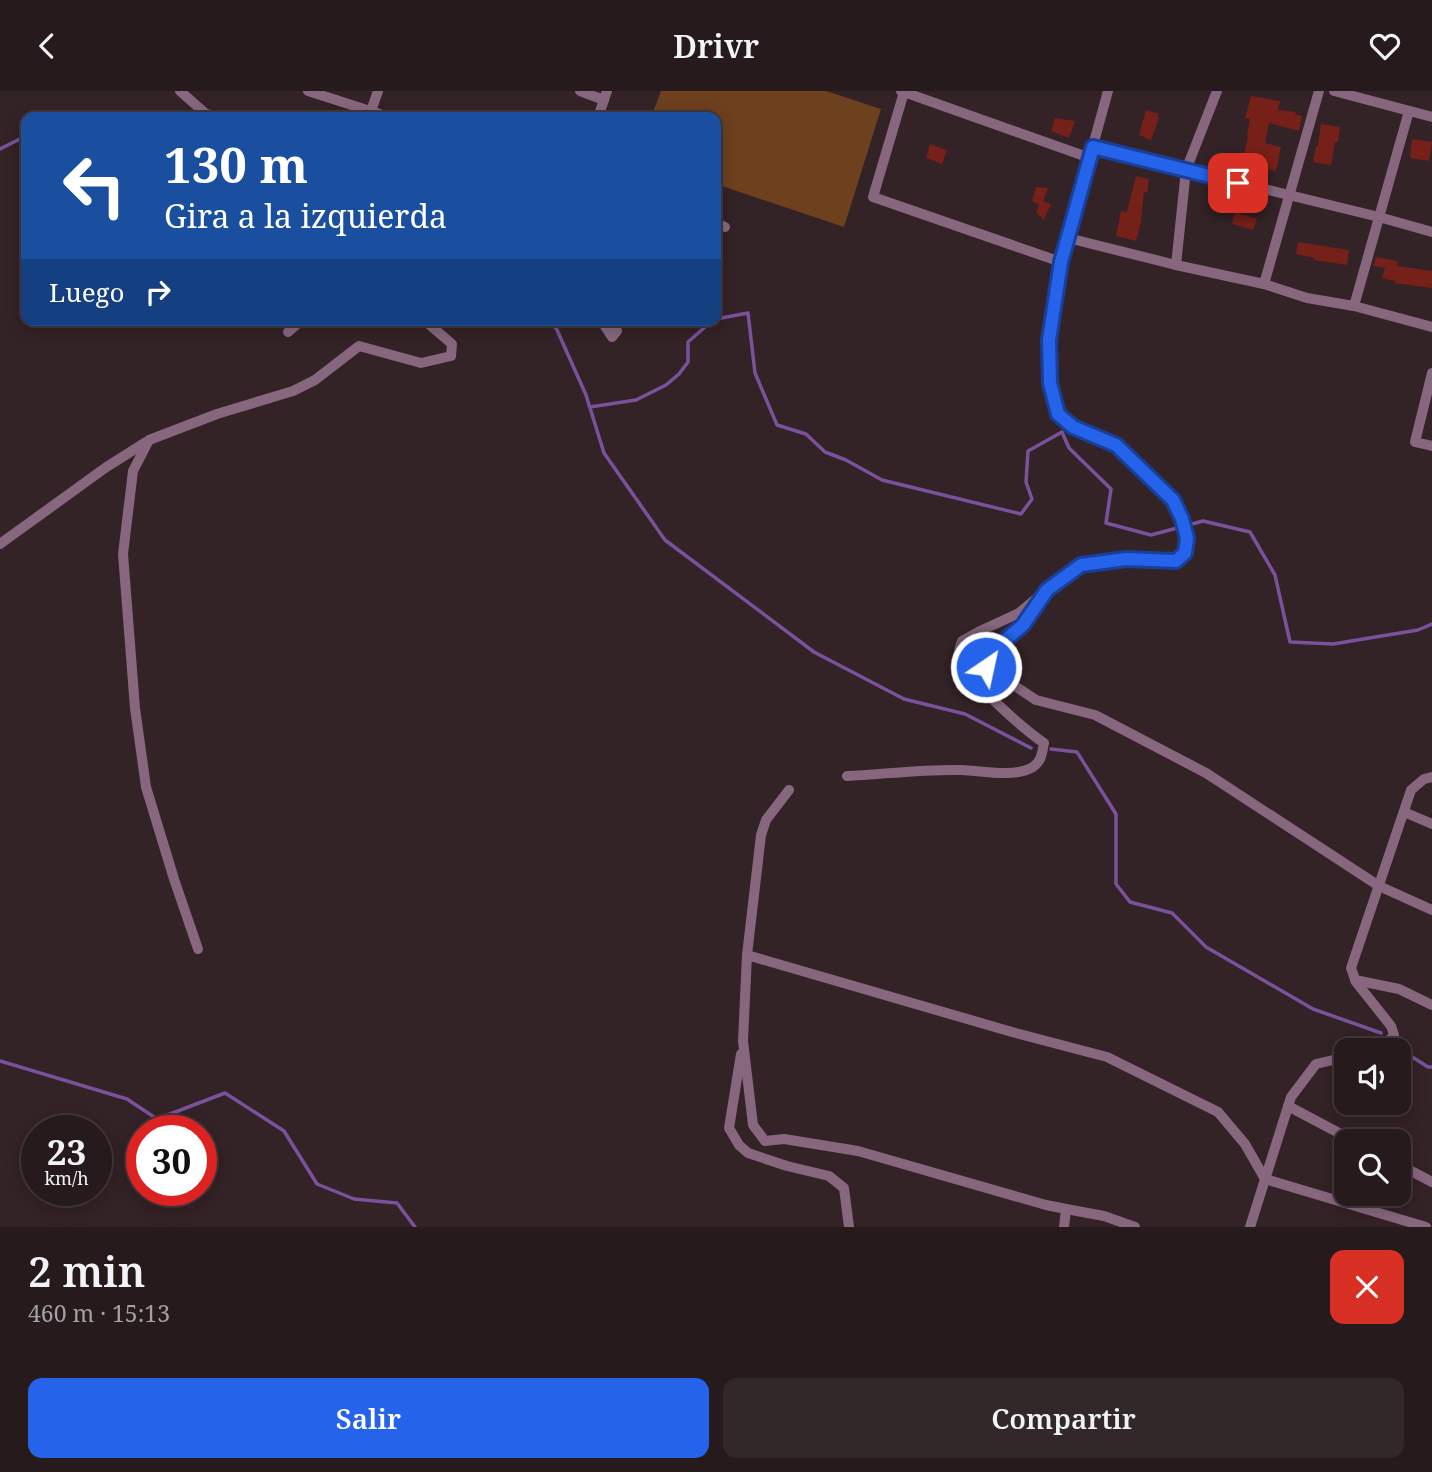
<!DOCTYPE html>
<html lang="es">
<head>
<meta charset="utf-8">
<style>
	body { margin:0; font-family:"Noto Serif",serif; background:#322729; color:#f1f3f6; height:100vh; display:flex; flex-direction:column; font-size:26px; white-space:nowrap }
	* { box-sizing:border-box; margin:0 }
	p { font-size:23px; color:#a4a1a3 }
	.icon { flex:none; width:38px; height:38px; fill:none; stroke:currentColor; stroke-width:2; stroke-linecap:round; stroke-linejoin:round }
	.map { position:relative; height:1136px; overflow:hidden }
	.drawer { display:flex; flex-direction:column; background:#261a1c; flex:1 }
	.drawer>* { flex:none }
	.hud { position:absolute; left:21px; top:21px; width:700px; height:214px; border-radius:14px; box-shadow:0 4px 18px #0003,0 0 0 2px #42383b; background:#1a4fa0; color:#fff; overflow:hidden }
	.tools { position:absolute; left:1334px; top:947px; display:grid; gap:14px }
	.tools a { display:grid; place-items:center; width:77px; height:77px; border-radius:14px; background:#261a1c; box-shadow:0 4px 18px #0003,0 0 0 2px #42383b; font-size:35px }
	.speed { position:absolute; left:21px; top:1024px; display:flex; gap:14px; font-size:35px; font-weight:700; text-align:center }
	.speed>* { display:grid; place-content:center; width:91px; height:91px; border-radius:50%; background:#261a1c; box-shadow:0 4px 18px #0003,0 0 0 2px #42383b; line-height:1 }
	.speed small { font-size:18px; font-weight:400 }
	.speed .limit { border:10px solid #d22; background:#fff; color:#111 }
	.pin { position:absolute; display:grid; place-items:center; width:60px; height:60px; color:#fff; margin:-30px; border-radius:14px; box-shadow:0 4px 10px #0006 }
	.me { position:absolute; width:77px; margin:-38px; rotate:34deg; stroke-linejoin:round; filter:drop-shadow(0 0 5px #0008) }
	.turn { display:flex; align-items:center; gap:24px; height:147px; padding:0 28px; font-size:32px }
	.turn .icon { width:91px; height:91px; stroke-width:2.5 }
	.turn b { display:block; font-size:49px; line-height:60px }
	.then { display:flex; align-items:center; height:66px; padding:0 28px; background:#0003; gap:14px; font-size:26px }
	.round { display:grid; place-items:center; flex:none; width:74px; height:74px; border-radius:14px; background:#322729 }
	.head { display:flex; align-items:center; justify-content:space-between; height:119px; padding:0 28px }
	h1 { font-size:42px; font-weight:600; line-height:52px }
	.primary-button { display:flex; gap:14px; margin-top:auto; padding:14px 28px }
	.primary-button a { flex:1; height:80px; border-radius:14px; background:#2563eb; color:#fff; font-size:28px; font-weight:600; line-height:80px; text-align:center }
	.primary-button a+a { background:#322729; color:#f1f3f6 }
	header { display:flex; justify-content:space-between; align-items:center; height:91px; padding:0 28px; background:#261a1c; font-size:32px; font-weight:600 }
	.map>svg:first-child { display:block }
</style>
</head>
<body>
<header><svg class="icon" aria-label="back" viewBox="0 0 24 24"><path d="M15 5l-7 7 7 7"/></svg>Drivr<svg class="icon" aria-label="heart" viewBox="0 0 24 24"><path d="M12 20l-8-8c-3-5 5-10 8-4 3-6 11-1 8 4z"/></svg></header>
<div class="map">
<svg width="1432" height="1136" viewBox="0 0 1432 1136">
	<rect width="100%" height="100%" fill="#332226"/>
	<!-- green -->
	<path fill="#6d401e" d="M661,0h165l55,18 -37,118 -128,-43v-67h-65z"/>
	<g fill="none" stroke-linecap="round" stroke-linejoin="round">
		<!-- stream -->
		<g stroke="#7a519a" stroke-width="3.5">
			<path d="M0,58l26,-13"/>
			<path d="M716,228l32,-6 7,60 22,52 29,9 19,18 21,8 36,20 139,34 11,-15 -6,-17 2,-31 34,-19 7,16 42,41 -5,34 45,12 52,-14 47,11 25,43 15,67 43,2 85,-14 14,-6"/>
			<path d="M550,229l7,10 29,65 18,58 61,87 149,112 90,47 61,15 66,34"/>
			<path d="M590,316l46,-7 30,-15 13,-11 9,-12v-20l25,-22"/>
			<path d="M1051,658l26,3 39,62v70l14,18 42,11 34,34 107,62 68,24"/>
			<path d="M1398,957l30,19h4"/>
			<path d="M0,970l127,38 30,20 68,-26 59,38 33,53 37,15 43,4 18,24"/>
		</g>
	</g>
	<!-- building -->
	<g fill="#752018">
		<path d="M1251,5l29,5 -2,9 18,2 -1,2 7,2 -3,15 -30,-8 -4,20 16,4 -5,24 -34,-7 6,-28 -1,-1 3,-16 -5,-1z"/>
		<path d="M1146,19l13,4 -1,4h1l-8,22 -12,-5z"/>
		<path d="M1055,27l20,3 -6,17 -18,-7z"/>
		<path d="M1321,33l19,3 -2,15h-3l-4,23 -18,-3 3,-16h2z"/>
		<path d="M1412,48l20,3 -3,19 -19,-3z"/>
		<path d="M930,53l17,6 -5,14 -16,-6z"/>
		<path d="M1136,85l13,3 -2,14 -3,-1 -3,30 -5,19 -20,-5 5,-25 6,1z"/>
		<path d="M1036,96l12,1 -5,13 8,3 -7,16 -8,-8 3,-7 -7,-4z"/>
		<path d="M1235,121l22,7 -4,11 -21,-6z"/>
		<path d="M1298,151l51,8 -2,15 -33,-5v-2l-18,-4z"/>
		<path d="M1376,166l22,4 -1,5 35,5v17l-38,-5 1,-2 -13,-3 3,-10 -12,-2z"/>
	</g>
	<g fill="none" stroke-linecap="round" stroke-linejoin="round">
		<!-- street -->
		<g stroke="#87677e" stroke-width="10">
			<path d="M180,0l26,23 14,3"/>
			<path d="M308,0l81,26"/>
			<path d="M580,0l24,9"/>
			<path d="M901,0l189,67"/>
			<path d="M1334,0l98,26"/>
			<path d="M904,1l-31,105 188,65"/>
			<path d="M371,20l7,-20"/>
			<path d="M598,26l9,-26"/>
			<path d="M1093,56l286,70 53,15"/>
			<path d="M716,132l9,4"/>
			<path d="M1068,147l108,27 88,19 43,14 47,8 78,21"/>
			<path d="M1176,174l10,-95 31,-79"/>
			<path d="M1264,193l55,-193"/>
			<path d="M1354,215l55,-195"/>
			<path d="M601,229l11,17 5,-6 -3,-11"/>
			<path d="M288,241l14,-12"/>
			<path d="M1432,282l-17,69 17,4"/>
			<path d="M0,453l105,-76 41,-26"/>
			<path d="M1039,510l-16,24 -34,29 -3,13 50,33 59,15 111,58 173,113 53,24"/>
			<path d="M847,685c38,-2 78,-7 115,-6 20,1 53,8 71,-3 9,-6 9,-15 11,-24 -19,-12 -85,-70 -85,-91 0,-4 2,-7 3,-11l16,-9 41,-19 38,-32 24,-16 45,-6 50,2 9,-8 2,-15 -5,-19 -9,-19 -57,-55 -43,-18 -15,-13 -8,-31 -1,-43 12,-78 47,-171"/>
			<path d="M789,699l-23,30 -5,15 -14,120 -4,86 10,84 12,16 19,-2 74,12 188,54 20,4 -2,18"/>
			<path d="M1404,721l28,12"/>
			<path d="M198,858l-24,-70 -28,-92 -11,-79 -12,-154 10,-83 16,-31 68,-26 76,-23 22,-11 44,-34 62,17 30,-7 1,-12 -28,-24"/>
			<path d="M747,864l265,77 95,25 111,55 27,32 20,35 161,48"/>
			<path d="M1355,889l44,9 33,16"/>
			<path d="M1370,959l16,-6 8,-9 -3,-9 -35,-44 -5,-14 60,-178 13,-11 8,-2"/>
			<path d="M741,963l-12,74 10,17 9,8 39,13 42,10 15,12 5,39"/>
			<path d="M1288,1015l66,35"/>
			<path d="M1398,1073l34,18"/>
			<path d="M1066,1118l38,7 31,11"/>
			<path d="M1250,1136l41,-130 25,-33 30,-7"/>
		</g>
	</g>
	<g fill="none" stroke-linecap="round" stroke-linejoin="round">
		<!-- route casing -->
		<g stroke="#184099" stroke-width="18">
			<path id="route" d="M986,576l3,-13 34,-29 24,-35 34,-25 45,-6 50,2 9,-8 2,-15 -5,-19 -9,-19 -57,-55 -43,-18 -15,-13 -8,-31 -1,-43 12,-78 32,-115 145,36"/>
		</g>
		<!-- route -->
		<use href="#route" stroke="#2563eb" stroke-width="12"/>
	</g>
</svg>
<div class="tools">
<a><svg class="icon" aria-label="sound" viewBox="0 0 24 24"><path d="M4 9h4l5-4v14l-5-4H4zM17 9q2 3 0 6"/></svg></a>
<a><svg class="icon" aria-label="search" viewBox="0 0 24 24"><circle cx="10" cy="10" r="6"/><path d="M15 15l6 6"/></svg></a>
</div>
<div class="speed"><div>23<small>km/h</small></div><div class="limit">30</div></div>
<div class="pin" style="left:1238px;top:92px;background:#d93025"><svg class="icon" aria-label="arrive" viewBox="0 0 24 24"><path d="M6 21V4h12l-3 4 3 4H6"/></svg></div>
<svg class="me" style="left:986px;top:576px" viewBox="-20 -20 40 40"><circle r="17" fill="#2563eb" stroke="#fff" stroke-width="3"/><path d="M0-11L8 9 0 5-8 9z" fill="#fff"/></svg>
<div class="hud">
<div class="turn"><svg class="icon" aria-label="left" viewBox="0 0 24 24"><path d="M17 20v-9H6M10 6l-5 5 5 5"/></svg><div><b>130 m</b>Gira a la izquierda</div></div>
<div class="then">Luego<svg class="icon" aria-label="right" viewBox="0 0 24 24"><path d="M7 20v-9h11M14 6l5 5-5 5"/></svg></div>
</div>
</div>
<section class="drawer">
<div class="head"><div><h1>2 min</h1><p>460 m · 15:13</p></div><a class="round" style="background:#d93025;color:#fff"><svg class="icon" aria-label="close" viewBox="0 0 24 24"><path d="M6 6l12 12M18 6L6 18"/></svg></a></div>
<div class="primary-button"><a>Salir</a><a>Compartir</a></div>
</section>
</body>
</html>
